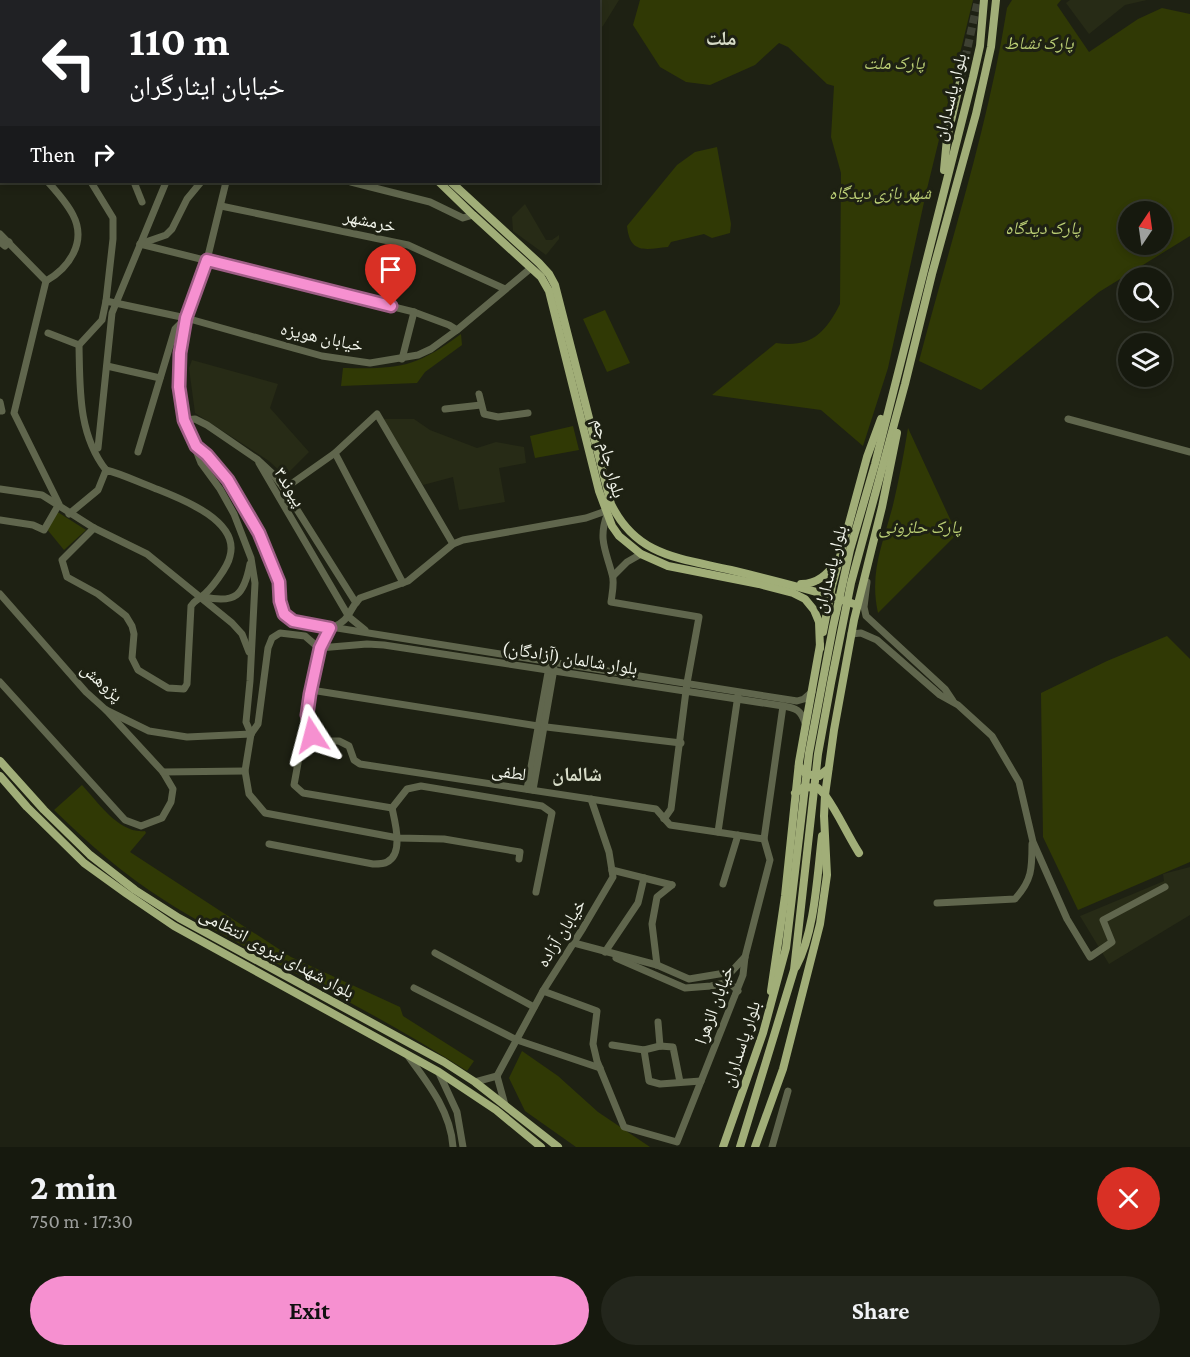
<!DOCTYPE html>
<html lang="en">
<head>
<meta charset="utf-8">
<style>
	body { margin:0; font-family:"Crimson Pro","Noto Naskh Arabic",serif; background:#23261c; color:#f1f3f6; height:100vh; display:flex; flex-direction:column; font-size:22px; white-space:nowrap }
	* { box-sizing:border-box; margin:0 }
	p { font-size:20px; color:#9ea09e }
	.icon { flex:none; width:33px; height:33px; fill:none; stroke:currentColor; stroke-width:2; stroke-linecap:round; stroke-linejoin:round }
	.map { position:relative; height:1147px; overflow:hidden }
	.side { display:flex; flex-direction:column; background:#16190e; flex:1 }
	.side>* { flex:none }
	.top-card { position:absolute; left:0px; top:0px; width:600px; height:183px; box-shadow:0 3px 9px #0003,0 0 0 2px #35382e; background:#202124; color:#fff; overflow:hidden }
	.needle { width:39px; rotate:13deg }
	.controls { position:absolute; left:1118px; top:201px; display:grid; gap:12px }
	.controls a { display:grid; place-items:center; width:54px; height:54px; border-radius:50%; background:#16190e; box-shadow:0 3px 9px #0003,0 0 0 2px #35382e; font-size:30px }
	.pin { position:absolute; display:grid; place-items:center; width:51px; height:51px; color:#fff; margin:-62px -26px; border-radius:50% 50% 50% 0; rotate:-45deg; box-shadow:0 0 6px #0007 }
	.pin .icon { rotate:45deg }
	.me { position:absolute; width:66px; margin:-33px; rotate:351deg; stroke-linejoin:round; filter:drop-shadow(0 0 4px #0008) }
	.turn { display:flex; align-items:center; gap:21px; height:126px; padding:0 30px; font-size:27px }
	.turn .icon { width:78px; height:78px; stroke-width:2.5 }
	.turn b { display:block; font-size:42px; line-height:51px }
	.then { display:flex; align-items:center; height:57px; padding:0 30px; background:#0003; gap:12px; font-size:22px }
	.round { display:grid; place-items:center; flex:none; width:63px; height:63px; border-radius:32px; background:#23261c }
	.overview { display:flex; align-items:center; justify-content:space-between; height:102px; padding:0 30px }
	h1 { font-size:36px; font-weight:700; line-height:45px }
	.cta { display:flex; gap:12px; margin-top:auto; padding:12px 30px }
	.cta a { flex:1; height:69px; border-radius:36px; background:#f690d0; color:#111; font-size:24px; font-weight:700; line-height:69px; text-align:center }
	.cta a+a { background:#23261c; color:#f1f3f6 }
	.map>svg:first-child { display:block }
</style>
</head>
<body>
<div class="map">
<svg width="1190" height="1147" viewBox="0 0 1190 1147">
	<rect width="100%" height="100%" fill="#1e2113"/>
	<!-- built -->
	<g fill="#272b16">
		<path d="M504,0h115l-16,26 -4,3 -1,-27z"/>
		<path d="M1070,0h77l-22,5 -36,29 -23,-31z"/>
		<path d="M525,204l21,36h6l7,-5v4l-13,16 -33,-24 -1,-14z"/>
		<path d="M192,360l86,24 -8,24 39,44 -24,24 -16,-15 -74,-48 -6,-45z"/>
		<path d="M384,419h30l16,11 47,18 19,-6 28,5 2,16 -27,5 6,34 -46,8 -6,-33 -30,8 -33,-51z"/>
		<path d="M1190,867v48l-81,49 -29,-48 84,-35 -1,-7z"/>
	</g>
	<!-- green -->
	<g fill="#303905" fill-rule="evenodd">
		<path d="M0,0h137l1,1 -136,1 -2,116z"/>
		<path d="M640,0h333l-47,193 -38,175 -25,78 -42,-36 -109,-15 64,-52c34,5 49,-9 64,-39l1,-131 -10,-36 3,-51 -7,-2 -39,-37 -9,-4 -24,22 -45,20 -24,-3 -26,-15 -27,-42z"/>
		<path d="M1012,0h49l-4,5 32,47 49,-33 24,-11 28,6v222l-91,56 -118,98 -62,-29c31,-118 69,-233 88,-353zM1128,212h33v32h-33z"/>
		<path d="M717,147l14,77 -1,9 -18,5 -8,-4 -33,8 -3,5c-22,2 -38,8 -41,-21l50,-61 18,-13z"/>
		<path d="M605,310l25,53 -23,9 -24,-53z"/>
		<path d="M461,334l1,11 -37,27 -8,11 -76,3 2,-18c56,1 72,0 118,-34z"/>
		<path d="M573,426l6,24 -44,8 -5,-22z"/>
		<path d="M908,428l49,106 -79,79c-9,-41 5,-69 15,-108 6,-26 11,-51 15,-77z"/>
		<path d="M56,511l30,19 -22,20 -18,-22z"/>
		<path d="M1167,636l23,23v203l-112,48 -35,-73 -2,-144 66,-32z"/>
		<path d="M82,785c16,17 37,49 63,46l1,2 -16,19 161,105 109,50 3,9 71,45 -7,10c-67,-43 -138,-80 -208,-117 -32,-17 -64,-34 -95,-54 -40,-25 -76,-57 -110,-90z"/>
		<path d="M522,1051l36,25 40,36 52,35h-74l-51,-36 -16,-33z"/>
	</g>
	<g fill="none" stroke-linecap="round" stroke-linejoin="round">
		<!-- major-tunnel -->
		<path stroke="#3e4133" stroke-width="8" stroke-dasharray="8 4" stroke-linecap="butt" d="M960,82l18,-82"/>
		<!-- minor -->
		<g stroke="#60664d" stroke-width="7">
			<path d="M290,0h10"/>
			<path d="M202,2l3,-2"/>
			<path d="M255,2v-2"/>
			<path d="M0,136l2,-1"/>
			<path d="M0,145l2,1"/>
			<path d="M91,182l22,36v21l-7,62"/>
			<path d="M134,182l8,20"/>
			<path d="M226,182l-19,78 -21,58 -6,35 -1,34 5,33 17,43 19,26 14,25 17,44 4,25 -5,98 -4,41 5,12"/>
			<path d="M351,182l79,20 33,16 10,-3"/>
			<path d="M221,206l187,39 97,44"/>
			<path d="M0,234l46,47"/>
			<path d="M0,242l5,4 4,-4"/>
			<path d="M140,244l274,68 35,13 8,5"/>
			<path d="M140,244l26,-9 6,-6 15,-30 14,-17"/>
			<path d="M46,281c23,-13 41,-39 27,-66 -6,-12 -16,-23 -25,-33"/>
			<path d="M48,333l31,12"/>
			<path d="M402,359l12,-47"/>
			<path d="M107,366l53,12"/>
			<path d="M479,394l5,20 14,3 30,-4"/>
			<path d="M0,402l2,9h-2"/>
			<path d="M445,409l36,-4"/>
			<path d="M1068,419l122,33"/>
			<path d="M184,420l11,-1 12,6 51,35 14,13 12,16 72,114"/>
			<path d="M196,446c35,28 61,75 76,116 2,7 6,15 7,22 2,16 1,26 14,37l504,80 7,-2 8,-7"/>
			<path d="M98,448l14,-135 54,-131"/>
			<path d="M138,452l37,-123 11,-11"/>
			<path d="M335,453l68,130"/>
			<path d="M259,463l90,154 16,13"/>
			<path d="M106,470c-28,-36 -26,-81 -27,-125l23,-25 4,-19 80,17 136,38 48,7 48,-8 13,-6 26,-19 74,-62"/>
			<path d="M0,489l42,6 52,33 53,26 85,69 10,11 7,18"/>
			<path d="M284,489l51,-36 42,-39 76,130"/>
			<path d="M69,514l29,-24 8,-20c16,4 32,12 48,18 25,10 86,32 76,68 -2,11 -20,35 -29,41 -5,4 -7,4 -10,9l-4,78 -3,5 -16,-1 -30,-18 -6,-12 2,-24 -2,-8 -6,-10 -28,-22 -31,-17 -5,-17 32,-32"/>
			<path d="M607,515c-9,24 -1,36 5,59 3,8 0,20 -1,28l88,15 -12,66 -16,126 -7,10"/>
			<path d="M0,520l33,5 11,5 15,-26 -45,-91 32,-132"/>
			<path d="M613,576l14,-14 14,-8"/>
			<path d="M867,582l-3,25 2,9 79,73 8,12"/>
			<path d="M0,594l86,98 20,18 43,21 38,6 64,-3"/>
			<path d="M204,597c32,7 40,-2 46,-33"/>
			<path d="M333,627c18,-7 15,-17 27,-29l48,-17 45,-37 10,-4 123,-22 20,-7"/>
			<path d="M330,628l-11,20 -25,137 9,8 89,15"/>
			<path d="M851,634l10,-1 16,7 63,55 18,10 34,31 27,46 14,60 34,77 23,38 22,-15 -9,-22 62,-33"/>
			<path d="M0,682l125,138 16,6 21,-8 9,-16 2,-13 -10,-17 -57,-62"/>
			<path d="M311,690l227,36 143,17"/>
			<path d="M307,715l6,20 11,6h15l10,5 5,14 6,4 296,45 14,16 94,14"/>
			<path d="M163,772l82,-1"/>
			<path d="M527,789l22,-122"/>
			<path d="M533,790l21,-121"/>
			<path d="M392,808l15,-19 14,-3 121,20 10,7 -16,79"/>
			<path d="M718,832l20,-137"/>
			<path d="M269,844l104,20c4,0 11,0 14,-2 17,-8 8,-40 5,-54"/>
			<path d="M519,859l1,-7 -76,-13 -46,-1 -133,-25 -16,-19 -4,-23 6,-37 7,-10 10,-76 4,-10 8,-5 25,3 14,12 48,-4 17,1 399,61c13,2 18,4 22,17"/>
			<path d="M612,870l60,15"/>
			<path d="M723,884l15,-49"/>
			<path d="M937,903l78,-4c17,-19 17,-30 17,-55"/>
			<path d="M574,943l83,22 32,14 42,-7 14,-15"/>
			<path d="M605,952l33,-49 6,-25"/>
			<path d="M435,953l99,54"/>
			<path d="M616,958l69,30 26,-2 18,-4 9,9"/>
			<path d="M657,965l-5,-41 5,-27 15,-12"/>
			<path d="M414,988l103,52 83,28"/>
			<path d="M543,991l54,20 -4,33 4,17 27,66 53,15 66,-167 2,-18 25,-97 -6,-21 19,-133"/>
			<path d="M658,1022l2,24"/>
			<path d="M612,1045l32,5 16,-4 13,1 7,35"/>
			<path d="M644,1050l5,31 11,3 41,-3"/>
			<path d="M408,1056c20,27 43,56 45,91"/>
			<path d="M439,1073l18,39 6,35"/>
			<path d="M497,1076l46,-85 40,-63 30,-51 -4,-25 -18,-53"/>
			<path d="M497,1076l8,29"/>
			<path d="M475,1082l22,-6"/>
			<path d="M772,1147l16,-56"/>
		</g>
		<!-- major -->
		<g stroke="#a1ae78" stroke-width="8">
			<path d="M373,0v2"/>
			<path d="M382,0l1,2"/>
			<path d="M944,170l3,-32 13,-56"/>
			<path d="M439,182l34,33 68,62 8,14 50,200 13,35 7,10 22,18 27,12 91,18 34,9 12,6 9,11 5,12 1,26"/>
			<path d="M451,182l88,81 10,11 6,11 56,219c26,53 69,54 120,66 33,8 66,16 99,26"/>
			<path d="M801,584c17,0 26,-10 36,-22"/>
			<path d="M823,632l9,-46 35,-129 14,-38"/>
			<path d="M0,761l44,49 46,45 45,35 44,28 265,144 31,20 83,65"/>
			<path d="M0,776l27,31 57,56 43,31 47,32 265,146 57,38 45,37"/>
			<path d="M825,795c13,18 22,39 34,58"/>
			<path d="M796,967c19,-36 21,-90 26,-131"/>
			<path d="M771,991l14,-95 14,-134 21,-117"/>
			<path d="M723,1147l40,-114 23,-85 23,-195 24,-126 17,-77 25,-86 98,-387 7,-31 4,-46"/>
			<path d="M740,1147l54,-177 24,-216 13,-71 20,-100 54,-199 27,-110 44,-160 15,-67 5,-47"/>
			<path d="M755,1147l28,-78 37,-145 7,-49 -3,-59 1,-21 9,-65 20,-110 28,-113 15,-74"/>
		</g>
		<!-- major-bridge -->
		<g stroke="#a1ae78" stroke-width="8">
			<path d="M830,596l27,9"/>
			<path d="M799,766l7,8 13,2 9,-7"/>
			<path d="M795,793l9,-6 14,1 7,7"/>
		</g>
	</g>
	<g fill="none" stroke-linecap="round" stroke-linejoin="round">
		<!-- route casing -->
		<g stroke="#a05e87" stroke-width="15">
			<path id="route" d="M312,735l-5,-20 3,-21 10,-46 10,-20 -37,-7 -9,-7 -4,-13 -1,-19 -20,-49 -31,-53 -21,-25 -11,-9 -12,-26 -5,-33 1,-34 6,-35 21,-58 184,46"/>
		</g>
		<!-- route -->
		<use href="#route" stroke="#f690d0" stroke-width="10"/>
	</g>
	<g text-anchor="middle" stroke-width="6" stroke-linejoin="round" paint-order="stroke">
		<!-- park labels -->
		<g font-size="18" font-style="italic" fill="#bbcf75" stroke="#1e2113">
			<text x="1039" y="49">پارک نشاط</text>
			<text x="894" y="69">پارک ملت</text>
			<text x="880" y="199">شهر بازی دیدگاه</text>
			<text x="1043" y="234">پارک دیدگاه</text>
			<text x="920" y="533">پارک حلزونی</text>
		</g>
		<!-- street labels -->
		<g font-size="18" fill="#f1f4ea" stroke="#1e2113">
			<text transform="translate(950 97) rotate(-76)" y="6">بلوار پاسداران</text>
			<text transform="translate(370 221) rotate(12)" y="6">خرمشهر</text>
			<text transform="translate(322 337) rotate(12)" y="6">خیابان هویزه</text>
			<text transform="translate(609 458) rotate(75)" y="6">بلوار جام جم</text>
			<text transform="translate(290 487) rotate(59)" y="6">پیوند۳</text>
			<text transform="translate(830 569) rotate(-76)" y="6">بلوار پاسداران</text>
			<text transform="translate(570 658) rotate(9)" y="6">بلوار شالمان (آزادگان)</text>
			<text transform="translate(102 682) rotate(42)" y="6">پژوهش</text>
			<text transform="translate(509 772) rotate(9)" y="6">لطفی</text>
			<text transform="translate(561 933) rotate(-58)" y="6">خیابان آزاده</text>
			<text transform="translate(277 953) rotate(28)" y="6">بلوار شهدای نیروی انتظامی</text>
			<text transform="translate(714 1005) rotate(-70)" y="6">خیابان الزهرا</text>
			<text transform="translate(741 1044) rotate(-72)" y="6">بلوار پاسداران</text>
		</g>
		<!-- neighbourhood labels -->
		<g font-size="20" font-weight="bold" fill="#d7dcc8" stroke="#1e2113">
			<text x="721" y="45">ملت</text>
			<text x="577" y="781">شالمان</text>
		</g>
	</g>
</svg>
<div class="controls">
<a><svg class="needle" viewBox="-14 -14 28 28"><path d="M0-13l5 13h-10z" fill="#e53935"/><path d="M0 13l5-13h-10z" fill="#9ea09e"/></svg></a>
<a><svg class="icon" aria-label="search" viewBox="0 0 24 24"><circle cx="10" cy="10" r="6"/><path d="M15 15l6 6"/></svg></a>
<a><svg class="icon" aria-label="layers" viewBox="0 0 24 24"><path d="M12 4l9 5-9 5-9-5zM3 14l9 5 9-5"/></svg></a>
</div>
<div class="pin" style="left:391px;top:306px;background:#d93025"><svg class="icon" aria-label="arrive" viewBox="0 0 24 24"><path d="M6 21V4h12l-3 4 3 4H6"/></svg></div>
<svg class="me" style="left:312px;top:735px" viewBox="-20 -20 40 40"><path d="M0-17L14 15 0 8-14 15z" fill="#f690d0" stroke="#fff" stroke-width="4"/></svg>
<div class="top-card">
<div class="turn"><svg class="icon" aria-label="left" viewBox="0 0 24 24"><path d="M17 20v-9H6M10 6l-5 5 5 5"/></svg><div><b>110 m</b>خیابان ایثارگران</div></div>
<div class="then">Then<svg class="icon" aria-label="right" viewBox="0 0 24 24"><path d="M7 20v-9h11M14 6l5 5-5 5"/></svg></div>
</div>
</div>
<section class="side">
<div class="overview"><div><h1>2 min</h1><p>750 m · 17:30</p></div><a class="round" style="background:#d93025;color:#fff"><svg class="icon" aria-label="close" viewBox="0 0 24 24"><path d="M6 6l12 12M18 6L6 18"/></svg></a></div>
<div class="cta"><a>Exit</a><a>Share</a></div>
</section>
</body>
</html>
